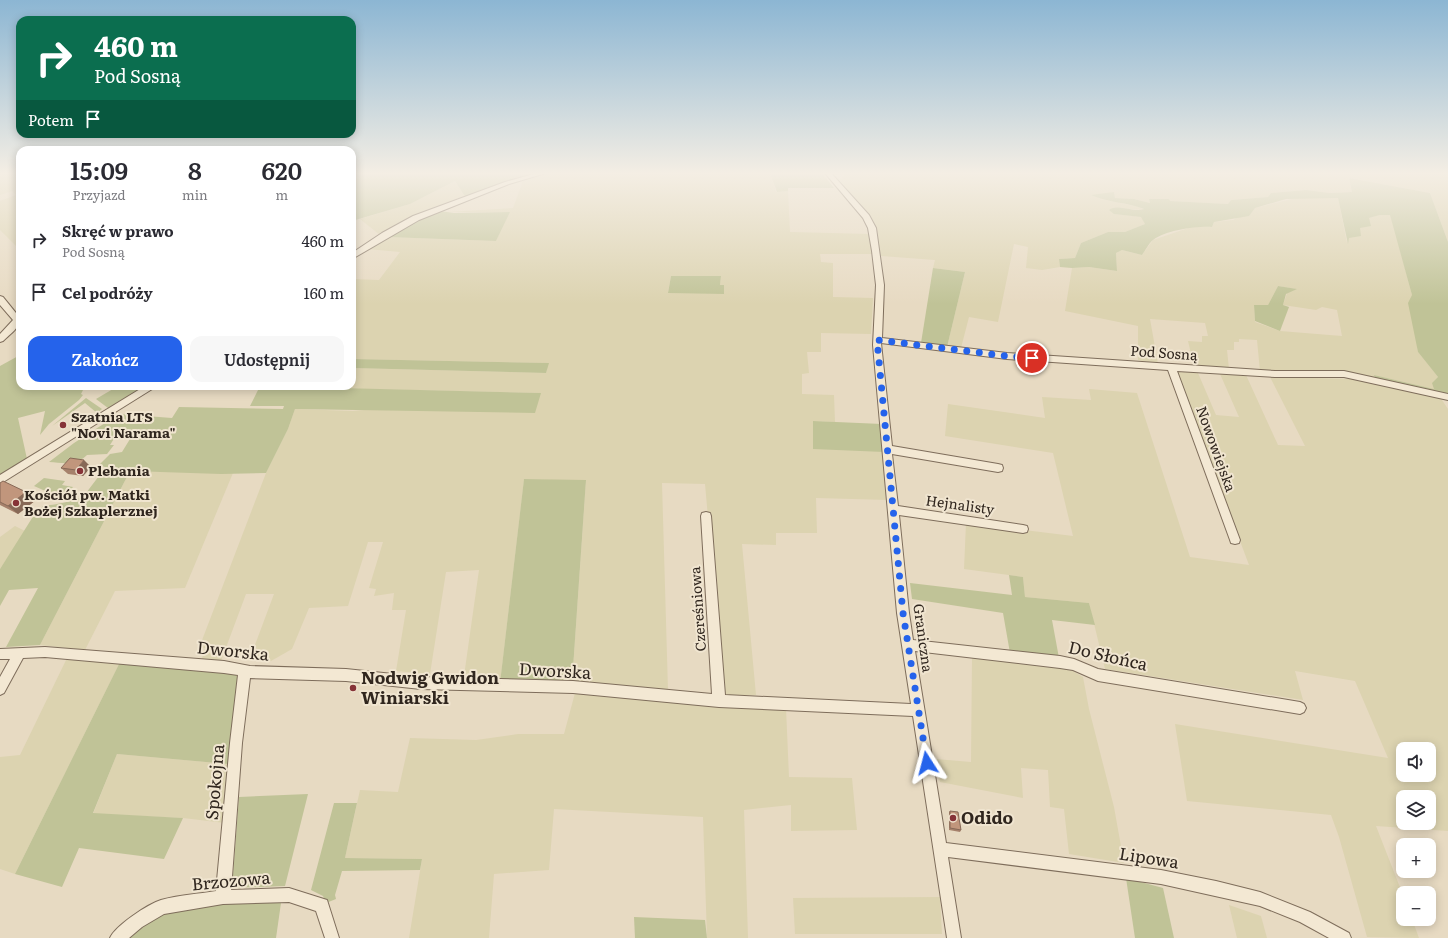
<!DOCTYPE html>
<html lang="pl">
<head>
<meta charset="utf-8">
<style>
	body { margin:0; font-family:Literata,serif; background:#f7f7f7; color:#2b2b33; height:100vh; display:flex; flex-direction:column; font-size:15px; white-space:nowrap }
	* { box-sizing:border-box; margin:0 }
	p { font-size:13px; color:#7c7c81 }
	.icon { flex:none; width:22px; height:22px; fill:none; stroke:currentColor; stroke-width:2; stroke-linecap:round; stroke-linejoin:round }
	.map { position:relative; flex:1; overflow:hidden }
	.panel { position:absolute; left:16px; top:146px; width:340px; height:244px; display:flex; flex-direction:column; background:#fff; border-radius:12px; box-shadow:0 2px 10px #0003 }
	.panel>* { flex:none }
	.banner { position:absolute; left:16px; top:16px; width:340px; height:122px; border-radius:12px; box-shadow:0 2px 10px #0003; background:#0b6e4f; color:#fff; overflow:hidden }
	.tools { position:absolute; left:1396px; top:742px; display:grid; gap:8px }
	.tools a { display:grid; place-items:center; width:40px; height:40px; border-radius:8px; background:#fff; box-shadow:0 2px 10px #0003; font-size:20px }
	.pin { position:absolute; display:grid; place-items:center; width:34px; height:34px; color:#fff; margin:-17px; border:2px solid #fff; border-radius:50%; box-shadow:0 1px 4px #0007 }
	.me { position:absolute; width:44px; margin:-22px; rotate:351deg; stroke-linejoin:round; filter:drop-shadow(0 0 3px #0008) }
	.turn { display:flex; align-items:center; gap:14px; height:84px; padding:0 12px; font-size:18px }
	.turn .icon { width:52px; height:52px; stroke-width:2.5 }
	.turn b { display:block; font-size:28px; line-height:34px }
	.then { display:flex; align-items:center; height:38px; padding:0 12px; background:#0003; gap:8px; font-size:15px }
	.eta { display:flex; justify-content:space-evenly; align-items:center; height:68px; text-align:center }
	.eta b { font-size:24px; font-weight:600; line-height:28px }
	.button { display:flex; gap:8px; margin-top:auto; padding:8px 12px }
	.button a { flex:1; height:46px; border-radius:12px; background:#2563eb; color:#fff; font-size:16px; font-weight:600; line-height:46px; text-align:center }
	.button a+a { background:#f7f7f7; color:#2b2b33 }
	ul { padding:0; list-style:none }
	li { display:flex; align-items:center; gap:12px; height:52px; padding:0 12px }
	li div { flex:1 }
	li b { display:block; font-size:15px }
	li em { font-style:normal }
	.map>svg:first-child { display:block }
</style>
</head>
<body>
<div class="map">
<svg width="1448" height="938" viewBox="0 0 1448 938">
	<rect width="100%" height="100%" fill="#e7dac2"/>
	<!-- farmland -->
	<g fill="#dcd3b0" fill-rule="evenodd">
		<path d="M0,173h20v77l-20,-20v-29l16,-6 -4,-4 -12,4z"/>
		<path d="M548,173h222l6,19 12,-1 2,41 80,2 3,20h-53l1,8 12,1v34l40,1 -2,36 -50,-1v19h-14l2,21 -7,1v20l32,1 1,27 -22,-1 71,31 4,48 -72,-2 1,35h-41v12l-34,-1 14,151h-32l-19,-211 -43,-1 6,207 -96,-7 14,-202 -62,-2 -24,204 -36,-7 15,-106 -33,2 -16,102 -34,-3 10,-61h-14l2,-17 -20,3 2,-7 -7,-1 14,-46h-15l-20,64 -39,2 -17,41 -21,12h-22l25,-67h-28l-25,67 -20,1 4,-14h-6l67,-175 22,-44 7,-20 58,2 188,-18 -304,-7h115v-18l194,5 2,-10 -196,-4v-80l27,1 21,-28 -33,-3 20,-12 109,4 13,-29h-61l65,-4 10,-27zM671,276h50v1l-1,8 -52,7z"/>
		<path d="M845,173h603v69l-18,-49 -81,-15 3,14 -22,1 -24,-3 -35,3 -3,4 -37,3 -3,4 -79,-4 1,3 -16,-4 -19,-1 -1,-6 -14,7 36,7 9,4 -29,-2 -1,6 27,3 3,7 -20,8h-17l-27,11 -6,15 -16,1 1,8 -18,3 -16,-2 2,-21 -14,-3 -16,78 -29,-5 -8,31 -14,-1 18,-75 -32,-4 2,-8 -54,-4 -6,-31 -35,-44z"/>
		<path d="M455,181l11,17 -86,37 -20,-16 50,-15z"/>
		<path d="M1296,198h42l9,45 2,-5 20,-20 11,-3h11l21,80 6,57 20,25 -4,12 -60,-14 1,3 -115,-7 -3,-31 -18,-1v3h-5v8h-7l2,19 -35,-3 -6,-25 14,1v-6h6l-3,-13 -55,-4 8,45 -20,-4v-34l-73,-15 7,-43 17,-1 28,4 -1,-18 6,-3 20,5 11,-15 41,-14 18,1 2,-5 19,-2 22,-12zM1278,286l18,3 -9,4 -4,12 33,5 6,-3 15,3 5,26 -62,-5 -25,-9 -1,-17h14z"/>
		<path d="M1176,370l22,3 18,42 23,2 -19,-43 26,1 32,70 27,1 -35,-69 84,2 86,18 8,12v422l-72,-5 27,69v24h9l7,19 -52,-1 -28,-100 -8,-22 -144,-14 -12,-77 213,34 -33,-77 -60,-10 8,29 -198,-31 -16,-66 -64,-6 -2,-20 -59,-8 2,-46 107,13 -20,-83 -108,-17 3,-32 97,14 -3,-21 49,3 -2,-11 48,4 53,164 59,8zM1403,749h26v26h-26zM1403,797h26v26h-26z"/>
		<path d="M130,471l103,2 -48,115 -70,3 -30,59 -45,-5z"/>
		<path d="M15,526l10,5 -25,38v-32z"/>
		<path d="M68,656l53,4 -106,214 -15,-5v-112l20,-2z"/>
		<path d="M972,657l96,11 15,9 6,32 25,98 10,56 -55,-9 -5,-45 -14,-2 -2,-37 -27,-2 2,30 -83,-16 -4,-23 35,3z"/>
		<path d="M575,693l211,15 3,69 63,1 5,52 -66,1v-26l-47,5 4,128h-41l-4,-121 -149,-8 -5,61 -55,4 -5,64h-80l13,-79 -77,-1 15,-68 38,2 12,-54 66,2 42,-6h46z"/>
		<path d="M117,754l111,10 -3,59 -42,-5 -90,-4z"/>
		<path d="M940,897l2,37h-147l-2,-36z"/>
		<path d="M1229,905l32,11 6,22h-30z"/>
	</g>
	<!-- green -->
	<g fill="#c0c397">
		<path d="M352,173h184l-29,8 -41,17 -11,-17 -45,23 -58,17z"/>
		<path d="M770,173h52l12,15h-46v3l-11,1z"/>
		<path d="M1349,178l81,15 18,49v153l-73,-17 -1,-3 60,14 -2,-6 6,-6 -20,-25 -10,-49 4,-8 -22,-80h-10l-11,3 2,8 -11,2 1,8 -12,2 -1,6 -10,-46 -52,1 -31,9 -6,8 -35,6 -2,5c-16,-1 -45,3 -59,13 -4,3 -8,11 -11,15l-20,-5 -6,3 1,18 -28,-4 -17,1 -12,-1 -1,-8 16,-1 6,-15 27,-11h17l20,-8 -4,-7 -27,-3 -5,-4c9,-7 25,3 35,-1 -17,-7 -36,-6 -53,-14l23,-3 1,6 19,1 16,4 -1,-4h20l1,2 58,3 3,-4 37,-3 3,-4 35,-3 24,3 22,-1z"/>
		<path d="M440,211l14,2 56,-1 -14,29 -109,-4 27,-16z"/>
		<path d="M933,268l32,4 -18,75 -26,-4z"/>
		<path d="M671,276h50l-1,9h4v9l-56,-1z"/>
		<path d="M1278,286l19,3 -11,5 -3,11 6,2 -9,24 -25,-10 -1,-16h14z"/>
		<path d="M20,355v31h65l-4,8 2,1 -4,5 -30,24 -9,11 5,-24 -27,7 9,41 -27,16v-109z"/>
		<path d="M352,359l197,4 -3,10 -194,-5z"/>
		<path d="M118,386h18l3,3 -31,19 -12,-9z"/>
		<path d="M260,386l281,7 -6,20 -240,-4 -7,20 -22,44 -45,1 -91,-3 -90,174 -34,2 32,-59 -29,2 -9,16v-37l34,-54 9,-9c10,-1 36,-5 42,-12 8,-9 12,-18 23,-26l-9,-3 11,-11 12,-2 8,-13 -6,-5h-7l-7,11h4l-7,9 -20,1c-11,11 -23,8 -38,7l25,-19 45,-29 53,4 7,-11 104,2 1,-3h-34z"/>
		<path d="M86,398l16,11 -5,4 -12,-10 -33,23z"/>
		<path d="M813,421l69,3 2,28 -71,-3z"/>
		<path d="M44,478l21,3 -3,4 11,2 -7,8 -7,2 -25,-11z"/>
		<path d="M524,479l62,1 -14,203h-72z"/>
		<path d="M1009,575l14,2 2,20 64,6 6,22 -43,-5 7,38 -49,-5 -7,-40 -91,-14 -2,-16 102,12z"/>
		<path d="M121,660l117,12 -10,92 -111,-10 -24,59 90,5 -19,41 -85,-11 -17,39 -47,-13z"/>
		<path d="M308,794l-23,92 -53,2 7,-91z"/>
		<path d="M334,803h23l-12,55 77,1 -2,11 -78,1 -7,24 1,4 -10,4 -3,-7 -12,-6z"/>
		<path d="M1126,878l37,10 11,50h-39z"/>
		<path d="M244,902l37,1 -5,35h-151c5,-5 10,-11 16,-14 31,-17 69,-19 103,-22z"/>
		<path d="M634,917l71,3 2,18h-72z"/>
	</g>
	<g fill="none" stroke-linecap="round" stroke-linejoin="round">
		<!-- minor casing -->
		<g stroke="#7e6d5b" stroke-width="2">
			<g id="minor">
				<path d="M537,173h9l-37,11 -90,36 -67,39v-6l30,-20 31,-17 92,-34z"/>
				<path d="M825,173h6l38,42 7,13 8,57 -2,53 125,15 268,18h69l104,23v6l-104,-23h-69l-98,-6 63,169 -1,3 -4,1 -4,-1 -1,-3 -62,-170 -161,-11 -126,-16 11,103 106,18 4,1 1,3 -1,3 -4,1 -106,-18 6,52 125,19 4,1 1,3 -1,3 -4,1 -124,-18 10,98 4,27 147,16 14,3 24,10 202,33 4,2 2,4 -2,4 -4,2 -202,-33 -25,-11 -13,-2 -145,-17 31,192 215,27 55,11 44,11 50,20 39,21 2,5h-22l-29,-16 -40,-16 -99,-22 -213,-27 13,81h-14l-34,-222 -194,-9 -146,-14 -152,-4 -75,-8 -96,-3 -8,65 -11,147 58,-2 38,12 12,38h-14l-9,-27 -27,-9 -66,2 -59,10 -22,13 -13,11h-19c5,-12 38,-34 51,-38 17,-5 38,-6 55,-9l14,-148 8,-68 -14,-2 -179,-16 -22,1 -19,35 -4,2v-18l10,-18h-10v-10l45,-2 179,14 26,5 96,3 75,8 152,4 139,13 -11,-178 1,-3 4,-1 4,1 1,3 14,179 186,9 -14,-91 -24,-268 3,-60 -4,-34 -4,-23 -5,-10z"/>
				<path d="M0,296l3,1 17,21c0,10 -10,16 -17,23l-3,1v-8l13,-14 -13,-15z"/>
				<path d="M145,386h12l-157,98v-9z"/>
			</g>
		</g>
		<!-- minor -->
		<use href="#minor" fill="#f3e8d3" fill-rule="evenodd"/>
	</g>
	<!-- wall -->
	<g fill="#a6816b">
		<path d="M91,467l-8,9 -15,-2 -7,-6z"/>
		<path d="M0,483l36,17 -18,14 -18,-9z"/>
		<path d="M950,811l11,19 -1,2 -11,-2v-18z"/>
	</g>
	<!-- shaded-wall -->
	<g fill="#876957">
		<path d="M84,460l7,7 -8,9 -7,-6z"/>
		<path d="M26,492l10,8 -18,14 -10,-8z"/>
	</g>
	<!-- building -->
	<g fill="#c1967c" stroke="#876957">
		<path d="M70,458l14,2 -8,10 -15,-2z"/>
		<path d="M3,481l23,11 -18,14 -8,-4v-19z"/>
		<path d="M950,811l8,1 3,18 -11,-2z"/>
	</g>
	<!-- sky -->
	<linearGradient id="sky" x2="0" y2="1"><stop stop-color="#8cb6d3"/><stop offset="0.57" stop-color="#f4eee4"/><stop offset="1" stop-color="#f4eee4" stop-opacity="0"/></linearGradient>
	<rect width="1448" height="304" fill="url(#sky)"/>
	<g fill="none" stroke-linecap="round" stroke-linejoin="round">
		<!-- route -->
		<path stroke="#2563eb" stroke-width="7" stroke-dasharray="0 12.6" d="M927,763l-24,-150 -26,-273 130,16 25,2"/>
	</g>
	<!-- markers -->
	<g fill="#863337" stroke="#f0e5d0" stroke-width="1.5">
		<circle cx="63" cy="425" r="4"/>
		<circle cx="80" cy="471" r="4"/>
		<circle cx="16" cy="503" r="4"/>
		<circle cx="353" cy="688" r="4"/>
		<circle cx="953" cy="818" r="4"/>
	</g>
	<g text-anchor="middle" stroke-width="4" stroke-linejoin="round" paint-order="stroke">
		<!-- street labels -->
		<g font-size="14" fill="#30261e" stroke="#f0e5d0">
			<text transform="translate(1164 353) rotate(4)" y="5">Pod Sosną</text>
			<text transform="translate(1216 449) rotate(70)" y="5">Nowowiejska</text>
			<text transform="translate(960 505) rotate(8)" y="5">Hejnalisty</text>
			<text transform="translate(698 609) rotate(-94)" y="5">Czereśniowa</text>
			<text transform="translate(923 638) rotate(82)" y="5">Graniczna</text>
		</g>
		<!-- poi labels -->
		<g font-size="14" font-weight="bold" fill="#30261e" stroke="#f0e5d0" text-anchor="start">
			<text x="71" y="422">Szatnia LTS<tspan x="71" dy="16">"Novi Narama"</tspan></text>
			<text x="88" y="476">Plebania</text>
			<text x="24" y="500">Kościół pw. Matki<tspan x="24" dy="16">Bożej Szkaplerznej</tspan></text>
		</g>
		<!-- near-street labels -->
		<g font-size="17" fill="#30261e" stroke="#f0e5d0">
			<text transform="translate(233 651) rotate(6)" y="6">Dworska</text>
			<text transform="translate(1108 656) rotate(13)" y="6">Do Słońca</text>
			<text transform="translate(555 671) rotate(3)" y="6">Dworska</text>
			<text transform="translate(215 782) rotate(-85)" y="6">Spokojna</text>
			<text transform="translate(1149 858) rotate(9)" y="6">Lipowa</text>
			<text transform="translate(231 881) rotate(-5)" y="6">Brzozowa</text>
		</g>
		<!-- near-poi labels -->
		<g font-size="17" font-weight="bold" fill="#30261e" stroke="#f0e5d0" text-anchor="start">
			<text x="361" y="684">Nodwig Gwidon<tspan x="361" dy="20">Winiarski</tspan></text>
			<text x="961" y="824">Odido</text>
		</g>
	</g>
</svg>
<div class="tools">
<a><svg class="icon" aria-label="sound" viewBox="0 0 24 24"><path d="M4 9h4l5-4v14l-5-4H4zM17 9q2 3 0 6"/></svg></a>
<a><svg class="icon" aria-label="layers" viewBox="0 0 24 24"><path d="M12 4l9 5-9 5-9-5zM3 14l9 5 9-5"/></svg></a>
<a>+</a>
<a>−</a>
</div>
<div class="pin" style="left:1032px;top:358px;background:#d93025"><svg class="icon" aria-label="arrive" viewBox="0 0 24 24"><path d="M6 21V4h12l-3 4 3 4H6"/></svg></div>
<svg class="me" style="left:927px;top:763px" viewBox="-20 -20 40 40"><path d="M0-17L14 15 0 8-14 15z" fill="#2563eb" stroke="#fff" stroke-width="4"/></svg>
<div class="banner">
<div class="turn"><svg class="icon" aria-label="right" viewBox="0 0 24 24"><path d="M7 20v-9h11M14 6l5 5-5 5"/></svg><div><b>460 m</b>Pod Sosną</div></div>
<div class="then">Potem<svg class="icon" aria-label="arrive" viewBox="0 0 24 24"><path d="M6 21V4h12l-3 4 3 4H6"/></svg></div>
</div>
<section class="panel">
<div class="eta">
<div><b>15:09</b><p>Przyjazd</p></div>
<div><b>8</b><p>min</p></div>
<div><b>620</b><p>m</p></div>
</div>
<ul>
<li><svg class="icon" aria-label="right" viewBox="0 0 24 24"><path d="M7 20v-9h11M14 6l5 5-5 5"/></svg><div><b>Skręć w prawo</b><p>Pod Sosną</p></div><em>460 m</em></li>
<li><svg class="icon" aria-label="arrive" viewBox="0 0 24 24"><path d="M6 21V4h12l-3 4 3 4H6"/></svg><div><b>Cel podróży</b></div><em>160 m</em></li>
</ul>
<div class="button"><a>Zakończ</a><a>Udostępnij</a></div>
</section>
</div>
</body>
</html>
